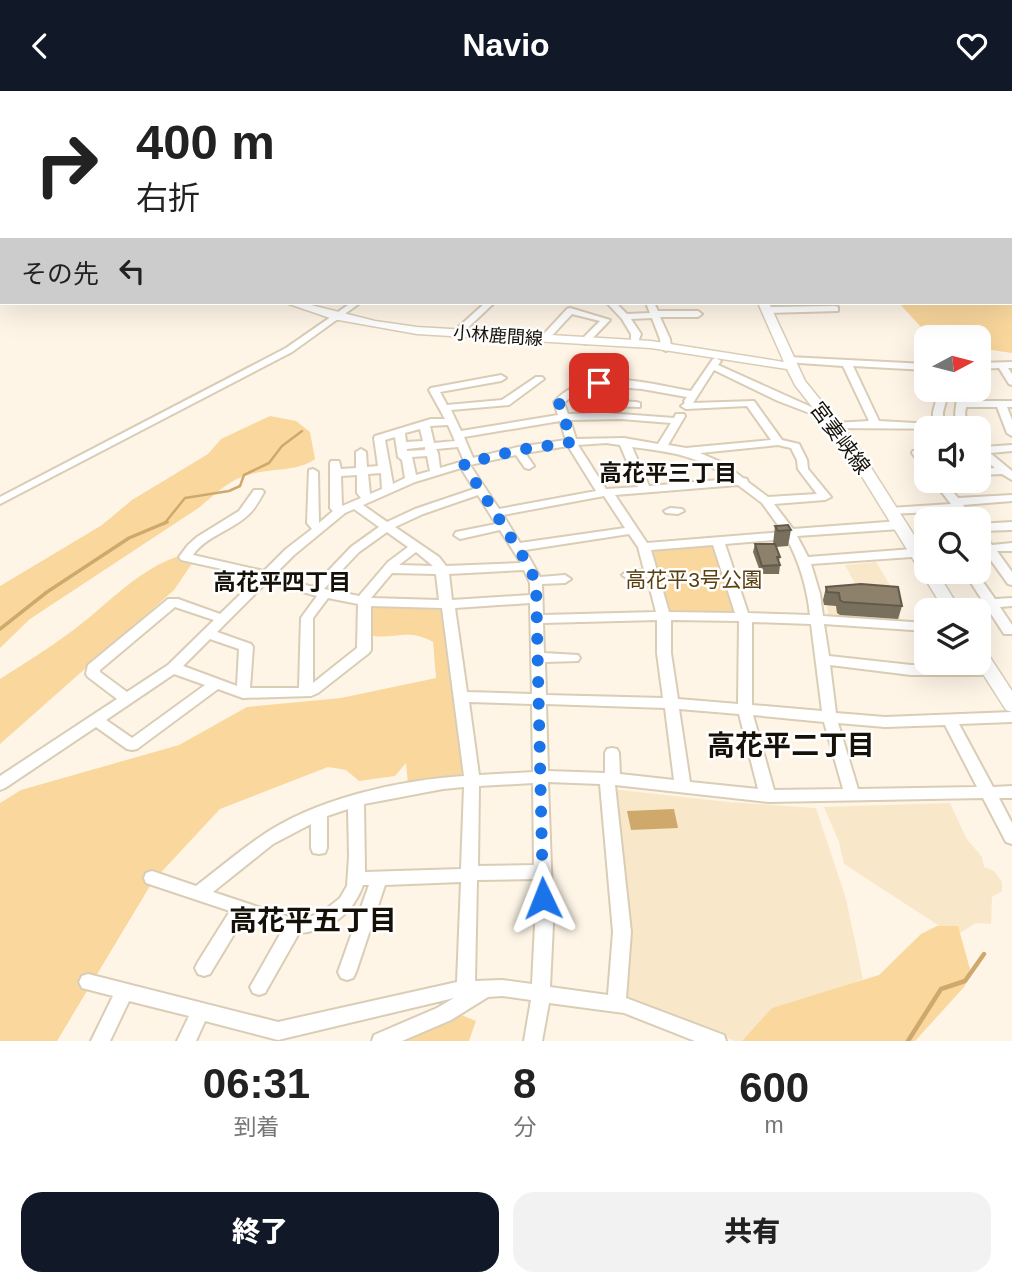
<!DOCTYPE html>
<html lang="ja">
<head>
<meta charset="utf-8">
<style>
	body { margin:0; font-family:Arial,"Noto Sans JP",sans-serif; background:#f2f2f2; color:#222; height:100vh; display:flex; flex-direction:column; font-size:26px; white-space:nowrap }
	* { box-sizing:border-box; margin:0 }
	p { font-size:23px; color:#767676 }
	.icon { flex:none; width:38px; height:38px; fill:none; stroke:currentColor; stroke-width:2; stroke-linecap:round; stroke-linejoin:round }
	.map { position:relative; height:950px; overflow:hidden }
	.sheet { display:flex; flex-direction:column; background:#fff; flex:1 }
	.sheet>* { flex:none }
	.banner { position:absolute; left:0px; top:0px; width:1013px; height:214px; box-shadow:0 7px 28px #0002; background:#fff; color:#222; overflow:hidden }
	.needle { width:46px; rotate:83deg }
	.fabs { position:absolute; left:914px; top:234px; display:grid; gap:14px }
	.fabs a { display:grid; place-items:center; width:77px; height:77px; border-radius:14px; background:#fff; box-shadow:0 7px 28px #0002; font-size:35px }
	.pin { position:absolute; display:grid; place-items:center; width:60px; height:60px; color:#fff; margin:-30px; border-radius:14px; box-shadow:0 4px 10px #0006 }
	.me { position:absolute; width:77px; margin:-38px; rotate:358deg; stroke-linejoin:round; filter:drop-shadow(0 0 5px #0008) }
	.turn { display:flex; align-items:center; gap:24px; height:147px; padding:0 21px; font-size:32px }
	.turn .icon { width:91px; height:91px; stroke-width:2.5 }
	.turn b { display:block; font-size:49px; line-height:60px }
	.then { display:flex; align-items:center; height:66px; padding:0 21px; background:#0003; gap:14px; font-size:26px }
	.eta { display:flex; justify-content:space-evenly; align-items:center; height:119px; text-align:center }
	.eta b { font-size:42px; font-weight:800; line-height:49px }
	.action { display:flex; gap:14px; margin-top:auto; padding:14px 21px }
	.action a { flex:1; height:80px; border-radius:21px; background:#111827; color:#fff; font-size:28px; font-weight:800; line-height:80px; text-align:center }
	.action a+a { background:#f2f2f2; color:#222 }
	header { display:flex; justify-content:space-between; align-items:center; height:91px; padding:0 21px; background:#111827; color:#fff; font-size:32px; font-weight:800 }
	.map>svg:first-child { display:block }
</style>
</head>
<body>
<header><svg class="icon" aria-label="back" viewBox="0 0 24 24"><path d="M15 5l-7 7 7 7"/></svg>Navio<svg class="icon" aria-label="heart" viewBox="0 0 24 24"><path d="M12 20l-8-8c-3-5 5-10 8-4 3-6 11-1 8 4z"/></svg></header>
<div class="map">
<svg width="1012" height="950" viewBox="0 0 1012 950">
	<rect width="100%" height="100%" fill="#fef5e7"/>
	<!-- built -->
	<g fill="#f9e7c9">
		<path d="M876,471l22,36 3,28 -72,-7 -4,-25 34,-3 -14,-26z"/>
		<path d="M611,698l117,13 88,6 30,91 17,80 -44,19 -58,43h-26l-107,-40 -4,-7z"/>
		<path d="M950,712l16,35 16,19 2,10 10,4 8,11v9l-10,6 -1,27 -15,-1 -21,13 -111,-72 -5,-22 -15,-35z"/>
	</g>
	<!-- green -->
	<g fill="#fad89d">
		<path d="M1012,173v89l-34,-5v-10h-47l-32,-35h113z"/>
		<path d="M270,325l26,5 14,11 5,27c-18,13 -43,9 -64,15 -21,5 -35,19 -51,33l-170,112 -30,29v-62l102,-61 30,-25 76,-46 13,-15z"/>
		<path d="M717,452l24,72 -73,-3 -18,-62z"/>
		<path d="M194,461l-1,10 -19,28 -174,154v-65c23,-15 46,-29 68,-45 42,-30 74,-72 126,-82z"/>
		<path d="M370,516l77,3 20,162 -4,4 -55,8 -2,-21 -11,13 -36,5 -13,-11 -18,-3 -108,42 -67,72 -96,160h-57v-238l21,-13 158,-45 68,-38 94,-9 95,-20 -3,-36c-26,-15 -40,-1 -65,-7z"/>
		<path d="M937,835h21l12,43 -5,17 -50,55h-173l30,-33 107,-33 42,-41z"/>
		<path d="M459,923l17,7 -7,20h-70z"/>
	</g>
	<!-- water -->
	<path fill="#cea96b" d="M674,718l4,19 -47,2 -4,-19z"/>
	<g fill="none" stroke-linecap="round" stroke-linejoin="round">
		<!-- stream-far2 -->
		<path stroke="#cea96b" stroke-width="2.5" d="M164,433l21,-26 44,-7 11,-5 4,-11 25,-12 13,-17 20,-15"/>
		<!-- stream-far1 -->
		<path stroke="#cea96b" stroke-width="3.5" d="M0,538l47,-37 82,-54 38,-16"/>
		<!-- stream -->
		<path stroke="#cea96b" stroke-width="4.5" d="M908,950l33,-52 24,-8 19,-27"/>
		<!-- river -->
		<path fill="#cea96b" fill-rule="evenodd" d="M7,0h19l-20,2z"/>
		<!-- minor casing -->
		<g stroke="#dacdb6" stroke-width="4">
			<g id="minor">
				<path d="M642,0h6l-8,2z"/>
				<path d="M700,0h6l-7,2z"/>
				<path d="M856,0h6l-8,2z"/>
				<path d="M897,0h6l-7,2z"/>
				<path d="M351,212h9l-68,49 -292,152v-7l286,-149z"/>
				<path d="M485,212h9l-35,33h-6v-4z"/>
				<path d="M607,212h9l11,11 23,-1 -4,-10h8l4,8h40l4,3 -4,3h-38l10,22 1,9 -5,3 -5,-3 -1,-9 -8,-21 -21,1 10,15 -4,11h-6v-11l-9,-15z"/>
				<path d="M835,215l3,1v4l-71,2 -4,-3 4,-3z"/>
				<path d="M570,217l40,12 -22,23 -3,1 -5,-3 20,-20 -28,-7 -25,27h-6v-4l26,-28z"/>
				<path d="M789,266l137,7v6l-73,-4 26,55 54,3v-12l6,-22h10l-6,22v13l15,1 -3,-12 3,-24h10l-1,11h45v6h-5l5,13v16l-5,-3 -10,-26h-31l-1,7 4,15 -138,-1 -1,-2 5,-3 34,-2 -26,-55 -57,-4v-4z"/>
				<path d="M716,267l5,3 -3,4 111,50 -5,3 -4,-1 -42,-16 -64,-31 -21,33 61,-2 28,39 17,4 8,16 1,9 23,28 -6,3 -51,4 19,25 107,-8 6,4 -6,4 -103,7 11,21 118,-9v8l-115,8 9,30 3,22 103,7v8l-102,-7 5,32 82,9h78l5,2 2,3 -2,3 -5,2h-78l-81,-10 6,48 49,4 127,-5v10l-53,2 34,63 19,-1v12h-13l13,25v21l-6,-2 -23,-44 -215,4 -153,-17 16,147 -5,66 98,37 2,6h-31l-71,-28 -75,-10 -7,38h-18l7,-41 -29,-4 -14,1 -37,23 -49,21h-30l2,-6 63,-27 17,-10 -176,42 -73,-19 -9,20h-19l12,-25 -60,-15 -19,40h-19l22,-45 -31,-8 -3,-6 3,-6 6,-2 190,48 179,-40 4,-100 -76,3 -29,87 -3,6 -6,2 -6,-2 -3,-6 31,-87h-6c-10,29 -34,46 -64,48l-34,60 -6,2 -6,-2 -3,-6 33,-58 -38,-13 -35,58 -6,2 -6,-2 -3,-6 3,-6 32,-51 -84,-28 -2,-5 2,-5 6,-2 44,15c21,-16 42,-34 64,-49 54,-38 139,-57 204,-61l-22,-168 -71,-2v44l-2,3 -51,40 -7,3 -68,2 -25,-9 -81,60 -5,1 -5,-1 -31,-22 -91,61 -5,2v-14l117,-77 -29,-22 -2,-3 2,-9 80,-66h10l42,15 38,-37 -77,-17 -2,-3 9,-12 9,-8 42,-26 15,-21h8l2,2c-5,9 -9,17 -16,23 -17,16 -42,21 -55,40l71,16 22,-22 26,-20 -5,-6 2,-53 4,-1 5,3 1,51 14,-12 -3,-3v-45l1,-2h8l2,8 15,-1v-16l5,-3 5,3 1,15 11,-1 -4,-28 1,-2 56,-17h14l-16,-29 2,-2 70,-13 5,3 -5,3 -61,11 7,13 55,-5 34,-23h6l2,2 -35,26 -58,5 10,21 97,-16 -4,-13c33,-38 94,-18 137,-11l22,-32zM603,295l39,3 45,8 -3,4 1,2 -4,3 5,3 61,-3 24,34 -85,8 -18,-3 17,-29 -1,-2h-8l-2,4 -67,-5 1,-7 32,1v-4l-4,-1 -32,-2 -5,3 -2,10 -29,1 -4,-11c12,-12 23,-15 39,-17zM621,328l50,4 -13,21 -34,-6 -48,1 -6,-19zM560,330l6,19 -48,7 -45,11 -9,-21zM448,334l7,16 -21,2 -4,-17zM420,338l3,12 -17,1 -1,-9zM395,346l3,20 4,3 3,18 -12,6 -8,-44zM606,352l14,2 18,42 -32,2 -28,-44zM778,354l13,3 6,12 1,9 19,25 -49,3 -20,-15 -1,-3 -4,-1 -20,-15 -23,-10zM568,355l28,45 -97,18 -29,-44 46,-10 9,13 4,1 5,-3 -9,-13zM425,356v3l-18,1v-2zM458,356l6,14 -24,7 -2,-15 -2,-4zM632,356c38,5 67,8 98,32l-81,7zM427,365l3,15 -14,4 -4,-18zM461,377l13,21 -59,20 -28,13 -24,-17 52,-23zM381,382l1,16 -12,5 -2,-20zM357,384v18l4,5 -19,8 -1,-30zM738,394l24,18 21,29 -136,11 -32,-48zM478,404l18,29 -40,8 -2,3 6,4 40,-9 21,33 -75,3 -7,-9 -44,-30 28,-13zM604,405l21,32 -105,15 -17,-28zM354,418l25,18 -28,20 -38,40 -40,-11 21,-21 51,-42zM387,441l21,15 -20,15 -29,34 -35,-7 35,-37zM629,443l9,13 6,23 -16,1 -6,4 6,4 19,-2 9,35 -113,3 -1,-31 23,-1 6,-4 -6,-4 -25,2 -15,-27zM787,448c13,24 20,49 23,76l-62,-2 -23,-69zM713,454l22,68 -66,-1 -18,-62zM416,461l17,14 -34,-1zM524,479l6,13v12l-78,5 -3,-26zM392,482l44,1 3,26 -68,-2zM267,491l50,14 -16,22 -2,70h-49l3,-41 -2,-3 -34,-12zM328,507l30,6 -1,44 -44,35v-65zM530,512l2,91 -65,-2 -12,-84zM175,516l39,13 -46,45 -41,27 -27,-20v-2zM657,529v33l6,45 -117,-3 -1,-33 33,-1 2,-3 -2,-3 -34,-2 -1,-30zM671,529l68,1 -1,83 -60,-5 -7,-46zM752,531l59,2 11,87 -70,-6zM210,548l29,10 -2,37 -54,-20zM174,583l31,11 -73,53 -26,-18zM469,611l63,2 1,68 -54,3zM546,613l119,4 9,72 -54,-6 -1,-21 -2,-4 -5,-1 -5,1 -2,4v20l-57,-2zM679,618l60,5 19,75 -68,-7zM753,624l71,7 19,67 -69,1zM838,632l47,4 60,-2 32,62 -119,2zM548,691l52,2 13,148 -5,63 -58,-8 3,-63zM533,692l1,82 -56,1 1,-80zM464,696l-3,82 -96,3 -1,-68 79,-15zM348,718l1,47 -2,30 -7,12 -15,12 -13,6 -17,3 -82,-27 60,-48 38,-20v24l2,5 6,1 6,-1 2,-5v-32zM535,788v45l-3,60 -30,-4 -27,1 2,-101z"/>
				<path d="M1012,271v6h-4l4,6v11l-3,-1 -10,-16 -21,1v-6z"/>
				<path d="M978,354l5,2 29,-2v6l-22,2 22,18v9l-10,-6 -24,1v-6l17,-1 -17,-14z"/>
				<path d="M926,358v18l-4,-1 -10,-13 1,-2z"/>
				<path d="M933,390h11l14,17 54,-3v6l-49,4 11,15h-12l-7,-9 -65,3 -6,-3 6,-3 61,-4z"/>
				<path d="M670,417l12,1 2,2 -6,3 -12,-1 -2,-2z"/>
				<path d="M1012,431v8l-31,1 11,14 20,-2v8h-15l15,21v13l-4,-1 -23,-32 -7,1v-8h2l-2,-2v-19z"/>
				<path d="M964,481h12l19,27 17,-1v8l-12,1 12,18v9h-8z"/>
			</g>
		</g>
		<!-- major casing -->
		<g stroke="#dacdb6" stroke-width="3">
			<g id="major">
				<path d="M796,0h8l-9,2z"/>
				<rect x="0" y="169" width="2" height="6"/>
				<path d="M286,212h17l72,18 42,6 234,14 133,21 -26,-59h11l36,78 51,63 70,110v18h11l24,39h-16l-100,-162 -50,-64 -8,-16 -136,-21 -234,-14 -84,-15z"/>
				<path d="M978,555l6,2 28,43v21l-6,-2 -30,-47z"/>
			</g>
		</g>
		<!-- minor -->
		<use href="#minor" fill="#fff" fill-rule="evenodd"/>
		<!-- major -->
		<use href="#major" fill="#fff" fill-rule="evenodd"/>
	</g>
	<!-- wall -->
	<g fill="#796f5d">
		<path d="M775,435l16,4 -3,16 -12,1 4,10 -1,4 1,4 -1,9h-18l-8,-22 2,-8h18z"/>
		<path d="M826,496l76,19 -4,13 -58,-4 -3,-2 -1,-7 -12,-1 -1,-5z"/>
	</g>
	<!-- building -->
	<g fill="#8d816c" stroke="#635a4c" stroke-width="2">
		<path d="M788,434l3,5 -13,1 -3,-5z"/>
		<path d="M755,453h20l5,13h-3l3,8 -18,1z"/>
		<path d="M861,493l37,3 4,19 -59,-4 -3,-2 -1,-7 -12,-1 -1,-5z"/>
	</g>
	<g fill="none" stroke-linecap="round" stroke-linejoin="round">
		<!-- route -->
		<path stroke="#1a73e8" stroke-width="12" stroke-dasharray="0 21.6" d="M543,807l-7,-315 -7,-17 -65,-102 54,-14 54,-8 -13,-39 17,-14 23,-6"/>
	</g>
	<g text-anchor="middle" stroke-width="5" stroke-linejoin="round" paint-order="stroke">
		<!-- far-street labels -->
		<g font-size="18" fill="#151109" stroke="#fff">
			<text transform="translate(498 245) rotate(4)" y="6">小林鹿間線</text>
		</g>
		<!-- street labels -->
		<g font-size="21" fill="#151109" stroke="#fff">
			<text transform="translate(840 347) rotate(53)" y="7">宮妻峡線</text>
		</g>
		<!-- park labels -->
		<g font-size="21" fill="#59400e" stroke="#fff">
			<text x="694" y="496">高花平3号公園</text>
		</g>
		<!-- neighbourhood labels -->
		<g font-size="23" font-weight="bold" fill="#151109" stroke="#fff">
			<text x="668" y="390">高花平三丁目</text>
			<text x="282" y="499">高花平四丁目</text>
		</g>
		<!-- near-neighbourhood labels -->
		<g font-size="28" font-weight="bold" fill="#151109" stroke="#fff">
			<text x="791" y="664">高花平二丁目</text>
			<text x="313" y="839">高花平五丁目</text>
		</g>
	</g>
</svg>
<div class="fabs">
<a><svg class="needle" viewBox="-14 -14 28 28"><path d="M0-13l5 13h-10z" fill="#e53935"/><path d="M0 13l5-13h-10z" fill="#767676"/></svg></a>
<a><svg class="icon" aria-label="sound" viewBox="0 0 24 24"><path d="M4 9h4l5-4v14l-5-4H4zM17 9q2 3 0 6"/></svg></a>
<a><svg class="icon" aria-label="search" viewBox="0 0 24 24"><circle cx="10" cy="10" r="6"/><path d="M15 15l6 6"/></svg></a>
<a><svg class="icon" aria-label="layers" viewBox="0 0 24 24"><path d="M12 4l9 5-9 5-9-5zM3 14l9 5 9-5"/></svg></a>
</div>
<div class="pin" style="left:599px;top:292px;background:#d93025"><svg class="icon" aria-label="arrive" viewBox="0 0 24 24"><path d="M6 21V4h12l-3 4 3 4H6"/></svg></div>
<svg class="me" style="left:543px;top:807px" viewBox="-20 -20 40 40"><path d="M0-17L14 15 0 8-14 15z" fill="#1a73e8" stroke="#fff" stroke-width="4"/></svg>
<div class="banner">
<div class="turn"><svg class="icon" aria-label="right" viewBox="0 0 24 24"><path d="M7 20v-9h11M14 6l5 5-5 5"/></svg><div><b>400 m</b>右折</div></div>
<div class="then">その先<svg class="icon" aria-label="left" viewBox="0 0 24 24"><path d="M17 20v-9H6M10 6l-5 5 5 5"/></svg></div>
</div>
</div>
<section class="sheet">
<div class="eta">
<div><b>06:31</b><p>到着</p></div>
<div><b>8</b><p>分</p></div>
<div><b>600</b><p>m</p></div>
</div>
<div class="action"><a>終了</a><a>共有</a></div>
</section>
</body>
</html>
